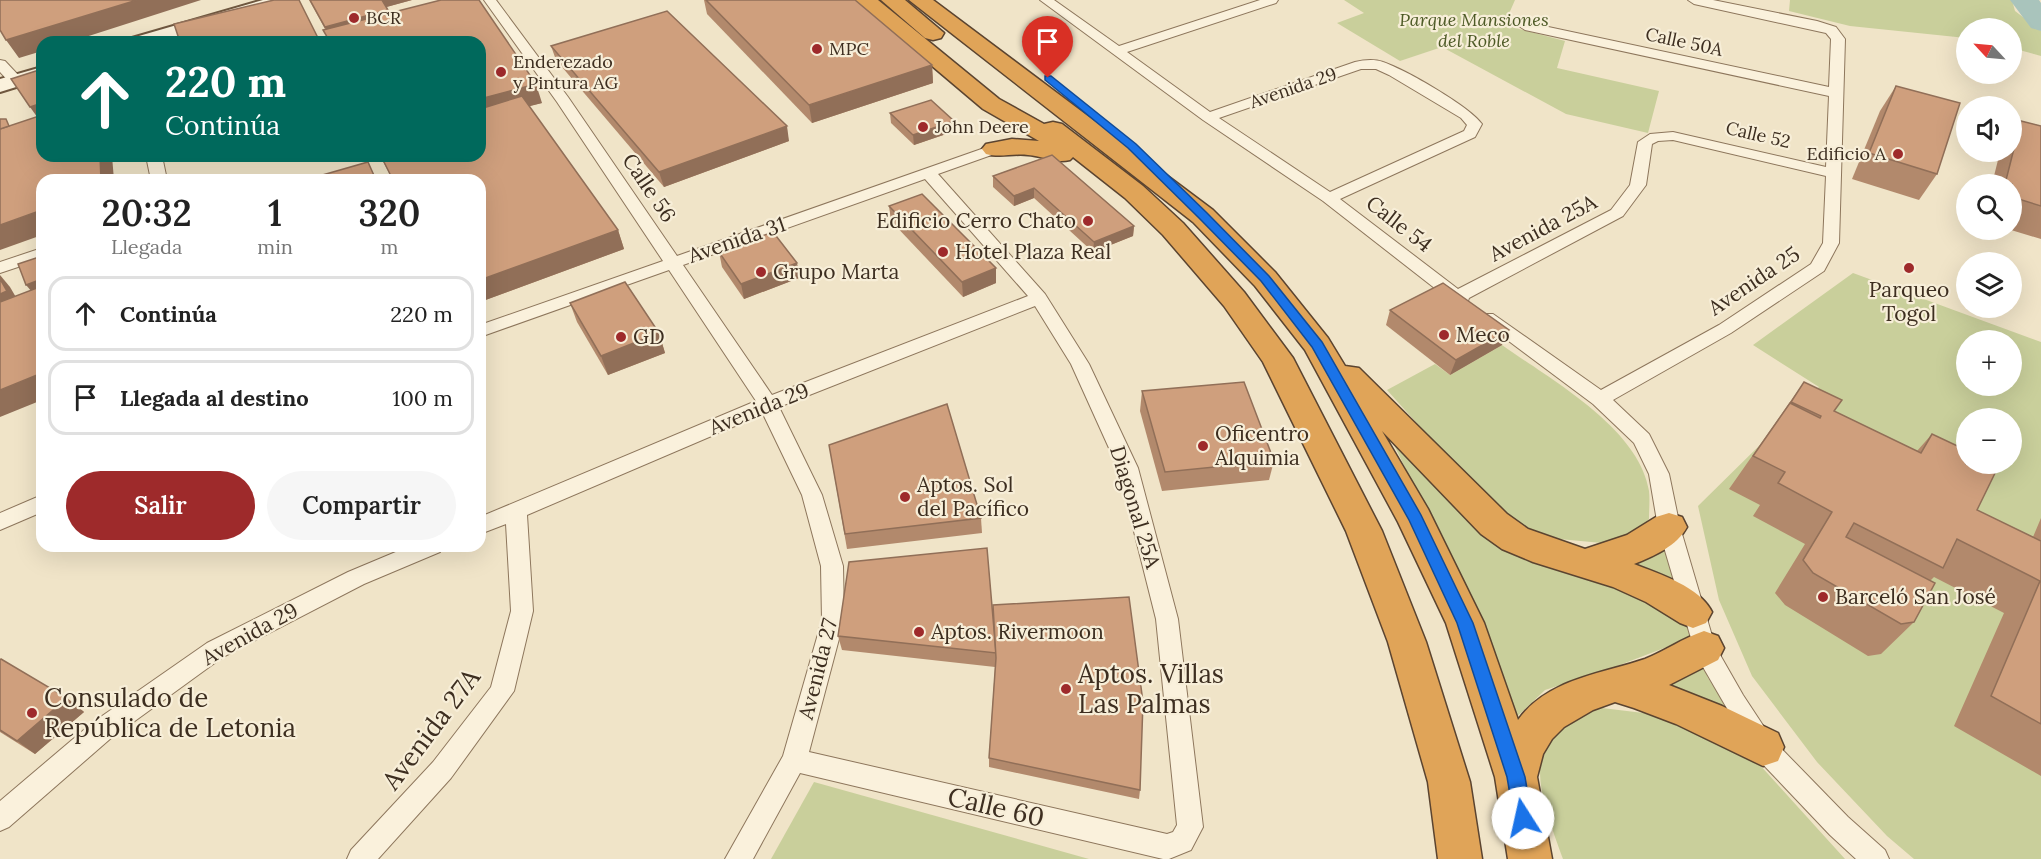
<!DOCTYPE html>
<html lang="es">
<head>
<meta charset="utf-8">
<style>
	body { margin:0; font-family:Lora,serif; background:#f6f6f6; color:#222; height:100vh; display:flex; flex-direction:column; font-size:22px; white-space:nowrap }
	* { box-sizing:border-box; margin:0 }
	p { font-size:20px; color:#767676 }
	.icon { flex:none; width:33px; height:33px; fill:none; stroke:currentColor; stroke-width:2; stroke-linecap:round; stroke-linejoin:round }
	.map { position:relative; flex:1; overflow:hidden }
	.drawer { position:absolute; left:36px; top:174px; width:450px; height:378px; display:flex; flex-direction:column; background:#fff; border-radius:18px; box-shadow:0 6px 24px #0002 }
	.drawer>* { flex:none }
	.banner { position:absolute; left:36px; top:36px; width:450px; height:126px; border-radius:18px; box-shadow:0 6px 24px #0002; background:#00695c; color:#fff; overflow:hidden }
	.needle { width:39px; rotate:296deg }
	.fabs { position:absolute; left:1956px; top:18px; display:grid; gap:12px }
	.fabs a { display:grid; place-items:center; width:66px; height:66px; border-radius:50%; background:#fff; box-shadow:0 6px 24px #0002; font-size:30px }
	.pin { position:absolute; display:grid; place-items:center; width:51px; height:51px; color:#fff; margin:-62px -26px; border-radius:50% 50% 50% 0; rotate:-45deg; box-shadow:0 0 6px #0007 }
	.pin .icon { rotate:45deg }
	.me { position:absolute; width:66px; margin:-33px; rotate:350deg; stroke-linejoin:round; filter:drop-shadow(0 0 4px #0008) }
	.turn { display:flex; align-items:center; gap:21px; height:126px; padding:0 30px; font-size:27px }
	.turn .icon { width:78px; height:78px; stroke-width:2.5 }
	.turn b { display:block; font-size:42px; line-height:51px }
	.eta { display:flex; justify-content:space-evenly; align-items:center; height:102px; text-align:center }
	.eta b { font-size:36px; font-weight:600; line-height:42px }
	.action { display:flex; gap:12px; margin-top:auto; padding:12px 30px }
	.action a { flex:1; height:69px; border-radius:36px; background:#9e2a2b; color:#fff; font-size:24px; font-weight:600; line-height:69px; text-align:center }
	.action a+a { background:#f6f6f6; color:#222 }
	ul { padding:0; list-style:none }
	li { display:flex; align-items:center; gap:18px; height:75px; margin:0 12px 9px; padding:0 18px; border:3px solid #e0e0e0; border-radius:18px }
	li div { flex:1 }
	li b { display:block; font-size:22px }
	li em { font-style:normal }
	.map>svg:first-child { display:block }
</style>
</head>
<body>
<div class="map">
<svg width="2041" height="859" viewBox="0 0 2041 859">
	<rect width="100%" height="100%" fill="#f0e4c8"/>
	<!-- green -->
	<g fill="#c9cf9b" fill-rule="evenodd">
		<path d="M1344,0h171l-11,25 61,16 -8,27 102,23 -11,42 -82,-19 -124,-67 -42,14 -63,-38 27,-10z"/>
		<path d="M1790,0h222l3,11 26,20v25l-29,-8v-20h-46v10l-116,-12 -61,-15z"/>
		<path d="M1853,273l188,69v517h-127l-27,-23 -70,-74 -65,-86 -33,-76 -21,-94 121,-119 -66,-42zM1966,340h46v46h-46zM1966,418h46v46h-46z"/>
		<path d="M1502,345c49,35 137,83 147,146 1,9 0,19 0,28l-17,18 -30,6 -43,-4 -33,-11 -33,-20 -106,-118 48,-26 15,11z"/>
		<path d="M1382,420l52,55 180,107 70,38 9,17 -89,34 -59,19 -39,37 -46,-146z"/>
		<path d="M1665,550l12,43 -56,-27z"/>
		<path d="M1701,660l7,18 20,30 -85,-26z"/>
		<path d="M1602,708l58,7 89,38 96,106h-282c-23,-65 -51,-129 39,-151z"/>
		<path d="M814,782l275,77h-318z"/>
	</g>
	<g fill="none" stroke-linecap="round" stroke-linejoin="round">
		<!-- river -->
		<path fill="#a9c4bc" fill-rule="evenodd" d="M2010,0h29l2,3v28l-10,-3z"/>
		<!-- street casing -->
		<g stroke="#8d765c" stroke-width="2">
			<g id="street">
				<path d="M484,0h12l72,97 109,159 313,-110h10l2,3 -2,3 -62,22 107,120 44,70 49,104 40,151 25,208 -12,23 -22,9h-6l-363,-86 -47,86h-28l58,-103 39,-136 -1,-54 -19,-71 -39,-81 -236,101 6,96 -19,80 -63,87 -73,81h-31l4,-9 82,-88 58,-75 20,-76 -5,-87 -26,10v-17l276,-116 -87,-131 -189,67v-12l183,-64 -106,-159zM925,179l103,117 -256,99 -89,-130zM1035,306l36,58 47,104 38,151 21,206 -4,7 -6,2 -358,-82 35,-132 -1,-54 -21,-71 -43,-88z"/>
				<path d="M1040,0h14l65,46 141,-46h18l-2,3 -149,49 83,60 145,-50c8,-2 20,-3 28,0 23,8 86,44 99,62l-7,13 -135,62 118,90 153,-79 19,-25 8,-43 12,-8 23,-2 153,35 3,-71 -304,-66 -6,-4 1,-3 5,-1 304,65 2,-48 -5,-6 -132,-29 -6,-4h25l104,21 19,6 9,12 -6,204 -15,28 -93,62 -118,67 36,34 20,40 11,53 35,119 28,49 29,44 76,78 37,33 4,9h-33l-26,-24 -76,-80 -58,-100 -38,-128 -9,-53 -15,-31 -41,-39 -115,-86 3,-4h12l108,76 118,-65 92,-61 12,-21 3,-67 -153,-36 -15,1 -6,3 -6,41 -23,31 -154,82 -2,6h-12l-132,-103 -120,-81zM1361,69h15l13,6 72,43 6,7 -3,6 -134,61 -111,-74z"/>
				<path d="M0,60l5,1 16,17 2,3 -2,3h-10l-11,-12z"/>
				<path d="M146,156h16l5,24h-16z"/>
				<path d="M42,248v11l-42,14v-11z"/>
				<path d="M42,495v17l-42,18v-17z"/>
				<path d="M410,546h33l-3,6 -76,32 -141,73 -113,82 -101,88 -9,4v-30l92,-78 115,-80 141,-71z"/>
			</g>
		</g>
		<!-- secondary casing -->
		<g stroke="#6f573f" stroke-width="4">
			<g id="secondary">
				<path d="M263,0h29l-3,4 -129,38h-31l3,-4z"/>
				<path d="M42,67v12l-42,13v-13z"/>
			</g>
		</g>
		<!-- highway casing -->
		<g stroke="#5b4430" stroke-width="3">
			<g id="highway">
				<path d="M854,0h24l121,99 45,25 9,-2 9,2 81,62 40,37 61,69 49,66 89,173 44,111 44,140 12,77h-44l-10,-77 -40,-140 -42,-111 -83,-169 -39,-56 -61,-71 -38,-37 -52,-41 -3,3c-15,4 -27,-4 -42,-5 -14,-2 -28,3 -42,-1l-4,-5 4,-5 26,-5 27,2 -56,-32z"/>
				<path d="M881,0h24l39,33 -3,5 -8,2 -8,-2z"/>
				<path d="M909,0h24l280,210 62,62 53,66 17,28 14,2 148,146 21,15 57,20 42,-14 29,-18 13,-4 13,4 5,10c-10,19 -33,29 -53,37 26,10 66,23 78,48l-6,11 -13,5 -13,-5 -34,-21 -33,-15 -80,-25 -31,-13 -21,-15 -99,-103 46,78 56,114 34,97c29,-41 83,-46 127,-61 20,-8 38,-21 59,-28l14,5 6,12 -6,12 -49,25 53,21 56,27 6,14 -6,14 -15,5 -87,-42 -42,-16 -19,-6 -22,8 -29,17 -12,12 -9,15 -6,23 15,82h-44l-13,-82 -49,-154 -48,-101 -93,-172 -50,-64 -62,-64z"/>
			</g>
		</g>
		<!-- street -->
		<use href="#street" fill="#faf1dc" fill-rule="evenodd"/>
		<!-- secondary -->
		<use href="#secondary" fill="#faf1dc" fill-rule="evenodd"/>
		<!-- highway -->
		<use href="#highway" fill="#e0a458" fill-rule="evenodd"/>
	</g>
	<!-- wall -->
	<g fill="#b2896c">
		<path d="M309,0h103l-26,7 4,6 152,90 -13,3 89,124 6,19 -144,53v-122h-87l-13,-24h100l-155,-127z"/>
		<path d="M704,0h151l77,65 1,18 -121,40 -105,-109z"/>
		<path d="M551,46l238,95 -125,46 -108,-127z"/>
		<path d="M1896,86l41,88 -18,26 -67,-21 28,-68z"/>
		<path d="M890,113l65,18 -41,14 -23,-22z"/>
		<path d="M2021,121l20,5v113l-30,-9 1,-46h-20l8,-32h12v-19z"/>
		<path d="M1052,155l82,71 -1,10 -40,16 -59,-54 -20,8 -21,-19v-11z"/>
		<path d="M889,206l107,62v15l-33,14 -72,-76z"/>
		<path d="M719,252l78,11 2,15 -55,21 -22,-32z"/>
		<path d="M570,303l89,30 6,20 -57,22 -31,-53z"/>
		<path d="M1390,310l112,35 -52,30 -64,-50z"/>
		<path d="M1804,382l30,29 83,40 15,-17 45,76 56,27 8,-19v258l-87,-50 50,-113 -70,-36 -4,4 -16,41 -33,32 -13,2 -83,-51 -10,-12 30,-49 -52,-28 7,-11 -31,-16z"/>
		<path d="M1142,391l132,70 -5,19 -107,11 -22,-80z"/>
		<path d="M829,445l152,73 1,15 -135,16z"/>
		<path d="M838,636l157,9 145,145 -1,9 -150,-32v-9l6,-91 -153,-17z"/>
		<path d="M0,660l67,38 17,14 -49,42 -35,-22z"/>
	</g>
	<!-- shaded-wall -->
	<g fill="#916f58">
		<path d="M137,0h64l-131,42h-28v9l-23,7 -13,-18z"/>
		<path d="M380,0h32l-29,8z"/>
		<path d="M388,10l8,18 -64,14 -7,-15z"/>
		<path d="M932,65l1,18 -121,40 -3,-18z"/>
		<path d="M536,84l6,19 -62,16v-20z"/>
		<path d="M42,103v18h-2l-10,-14z"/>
		<path d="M954,121l1,10 -41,14 -1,-10z"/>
		<path d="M787,126l2,15 -125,46 -5,-15z"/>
		<path d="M100,156h12l2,24h-13z"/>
		<path d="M1034,188v10l-20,8v-10z"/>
		<path d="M42,210v25l-42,15v-25z"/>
		<path d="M1134,226l-1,10 -40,16 1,-10z"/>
		<path d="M618,230l6,19 -144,53v-22z"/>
		<path d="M797,263l2,15 -55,21 -3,-15z"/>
		<path d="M996,268v15l-33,14 -1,-15z"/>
		<path d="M0,275l10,12 14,24 -24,10z"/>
		<path d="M42,279v20l-3,1 -13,-15z"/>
		<path d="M1509,330l-7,15 -52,30 6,-15z"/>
		<path d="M659,333l6,20 -57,22 -7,-19z"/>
		<path d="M42,373v27l-42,17v-27z"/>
		<path d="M67,698l17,14 -49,42 -18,-13z"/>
	</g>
	<!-- building -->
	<g fill="#cf9f7d" stroke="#916f58" stroke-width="1.5">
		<path d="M0,0h137l-131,40 -6,-10z"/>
		<path d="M274,0h25l21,42h-140l-6,-18z"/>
		<path d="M310,0h72l6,10 -63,17z"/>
		<path d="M441,0h38l57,84 -56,15v-57h-150l-7,-12z"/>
		<path d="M706,0h149l77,65 -123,40z"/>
		<path d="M667,11l120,115 -128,46 -108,-126z"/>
		<path d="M42,69v34l-12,4 -19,-28z"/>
		<path d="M1896,86l64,17 -23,71 -68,-21z"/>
		<path d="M522,96l96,134 -138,50v-100h-87l-12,-24h99v-47z"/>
		<path d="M931,100l23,21 -41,14 -23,-22z"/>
		<path d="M42,115v41h58l1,24h-59v30l-42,15v-96z"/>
		<path d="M0,119h6l3,7 -9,3z"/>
		<path d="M2021,121l20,5v80l-29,-9v-13h-7z"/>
		<path d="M1052,155l82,71 -40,16 -60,-54 -20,8 -21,-20z"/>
		<path d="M368,162l8,18h-71z"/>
		<path d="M922,194l74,74 -34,14 -73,-76z"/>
		<path d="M773,232l24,31 -56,21 -22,-32z"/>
		<path d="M42,256v17h-1l1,6 -16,6 -8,-21z"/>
		<path d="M0,279l7,12 -7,3z"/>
		<path d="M625,282l34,51 -58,23 -31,-53z"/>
		<path d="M1443,283l66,47 -53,30 -66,-50z"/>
		<path d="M42,286v87l-42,17v-88z"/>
		<path d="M1244,382l30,79 -109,11 -23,-81z"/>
		<path d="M1804,382l38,18 -8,11 87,42 11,-19 34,16v14h30l3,1 -22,45 64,31v183l-50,-28 49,-115 -83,-42 -14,29 -89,-45 -8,14 89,46 -21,39 -13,2 -88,-51 -10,-13 29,-48 -54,-29 7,-11 -32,-16 37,-53 30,15 1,-2 -30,-14z"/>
		<path d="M947,404l34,114 -136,16 -16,-89z"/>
		<path d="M987,548l9,105 -158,-17 11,-74z"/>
		<path d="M1129,597l14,105 -3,88 -151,-32 7,-100 -3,-53z"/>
		<path d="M1,659l66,39 -50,43 -17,-11v-70z"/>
	</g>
	<!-- route -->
	<path fill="#1a73e8" stroke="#114b97" stroke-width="1.5" d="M1045,76h6l85,68 71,69 62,63 53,66 99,173 52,108 52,154 7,41 -2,6 -7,3 -6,-3 -3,-6 -7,-41 -50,-154 -48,-103 -97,-173 -51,-66 -62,-63 -71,-70 -83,-68z"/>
	<!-- markers -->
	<g fill="#9e2a2b" stroke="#f7eed8" stroke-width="2">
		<circle cx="354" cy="18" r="6"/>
		<circle cx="817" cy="49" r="6"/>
		<circle cx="501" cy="72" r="6"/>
		<circle cx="923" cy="127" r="6"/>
		<circle cx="1898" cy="154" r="6"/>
		<circle cx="1088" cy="221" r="6"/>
		<circle cx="943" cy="252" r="6"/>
		<circle cx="1909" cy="268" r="6"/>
		<circle cx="761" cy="272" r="6"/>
		<circle cx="1444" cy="335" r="6"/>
		<circle cx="621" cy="337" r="6"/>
		<circle cx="1203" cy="446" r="6"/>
		<circle cx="905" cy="497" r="6"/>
		<circle cx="1823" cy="597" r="6"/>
		<circle cx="919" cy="632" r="6"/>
		<circle cx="1066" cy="689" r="6"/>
		<circle cx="32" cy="713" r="6"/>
	</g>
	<g text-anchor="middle" stroke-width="4.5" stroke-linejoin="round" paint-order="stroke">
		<!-- far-poi labels -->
		<g font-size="18" fill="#3d2e20" stroke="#f7eed8" text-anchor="start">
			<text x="366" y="24">BCR</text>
			<text x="829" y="55">MPC</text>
			<text x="513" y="68">Enderezado<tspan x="513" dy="21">y Pintura AG</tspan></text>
			<text x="935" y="133">John Deere</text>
			<text x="1886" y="160" text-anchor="end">Edificio A</text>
		</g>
		<!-- far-park labels -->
		<g font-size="18" font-style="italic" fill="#4d5a26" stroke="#f7eed8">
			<text x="1474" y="26">Parque Mansiones<tspan x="1474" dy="21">del Roble</tspan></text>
		</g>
		<!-- far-street labels -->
		<g font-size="18" fill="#3d2e20" stroke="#f7eed8">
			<text transform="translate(1684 42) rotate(12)" y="6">Calle 50A</text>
			<text transform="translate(1293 88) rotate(-19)" y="6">Avenida 29</text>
			<text transform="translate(1758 135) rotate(13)" y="6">Calle 52</text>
		</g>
		<!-- street labels -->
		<g font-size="21" fill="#3d2e20" stroke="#f7eed8">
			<text transform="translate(649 188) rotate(56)" y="7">Calle 56</text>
			<text transform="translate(1399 224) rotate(38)" y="7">Calle 54</text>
			<text transform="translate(1543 228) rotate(-28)" y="7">Avenida 25A</text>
			<text transform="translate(737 240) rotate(-19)" y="7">Avenida 31</text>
			<text transform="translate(1754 281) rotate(-34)" y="7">Avenida 25</text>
			<text transform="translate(759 409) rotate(-22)" y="7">Avenida 29</text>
			<text transform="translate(1135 507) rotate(73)" y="7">Diagonal 25A</text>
			<text transform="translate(250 634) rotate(-29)" y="7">Avenida 29</text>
			<text transform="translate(818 669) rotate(-76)" y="7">Avenida 27</text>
		</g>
		<!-- poi labels -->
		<g font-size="21" fill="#3d2e20" stroke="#f7eed8" text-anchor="start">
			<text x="1076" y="228" text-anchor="end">Edificio Cerro Chato</text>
			<text x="955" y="259">Hotel Plaza Real</text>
			<text x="773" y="279">Grupo Marta</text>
			<text x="1909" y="297" text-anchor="middle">Parqueo<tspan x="1909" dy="24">Togol</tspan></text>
			<text x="1456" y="342">Meco</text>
			<text x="633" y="344">GD</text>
			<text x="1215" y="441">Oficentro<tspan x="1215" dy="24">Alquimia</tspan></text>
			<text x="917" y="492">Aptos. Sol<tspan x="917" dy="24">del Pacífico</tspan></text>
			<text x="1835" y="604">Barceló San José</text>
			<text x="931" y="639">Aptos. Rivermoon</text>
		</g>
		<!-- near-poi labels -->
		<g font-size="26" fill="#3d2e20" stroke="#f7eed8" text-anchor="start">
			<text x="1078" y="683">Aptos. Villas<tspan x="1078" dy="30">Las Palmas</tspan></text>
			<text x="44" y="707">Consulado de<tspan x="44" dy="30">República de Letonia</tspan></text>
		</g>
		<!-- near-street labels -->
		<g font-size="26" fill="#3d2e20" stroke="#f7eed8">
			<text transform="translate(431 729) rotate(-53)" y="9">Avenida 27A</text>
			<text transform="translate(996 807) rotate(13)" y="9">Calle 60</text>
		</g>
	</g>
</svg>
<div class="fabs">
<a><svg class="needle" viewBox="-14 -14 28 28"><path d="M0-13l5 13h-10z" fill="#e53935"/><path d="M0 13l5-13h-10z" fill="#767676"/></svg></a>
<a><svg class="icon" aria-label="sound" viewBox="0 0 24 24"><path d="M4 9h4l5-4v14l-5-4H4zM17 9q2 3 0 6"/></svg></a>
<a><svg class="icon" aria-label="search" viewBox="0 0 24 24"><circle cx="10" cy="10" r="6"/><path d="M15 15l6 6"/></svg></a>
<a><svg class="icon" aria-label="layers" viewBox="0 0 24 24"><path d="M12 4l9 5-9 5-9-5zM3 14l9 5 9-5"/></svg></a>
<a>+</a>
<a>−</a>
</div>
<div class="pin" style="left:1048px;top:78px;background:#d93025"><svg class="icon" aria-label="arrive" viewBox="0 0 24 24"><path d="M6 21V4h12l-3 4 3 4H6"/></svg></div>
<svg class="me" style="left:1523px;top:818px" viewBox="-20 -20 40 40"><circle r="19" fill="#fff"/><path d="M0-13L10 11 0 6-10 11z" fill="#1a73e8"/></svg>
<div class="banner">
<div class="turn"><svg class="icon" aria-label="ahead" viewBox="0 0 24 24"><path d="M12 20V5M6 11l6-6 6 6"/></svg><div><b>220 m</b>Continúa</div></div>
</div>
<section class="drawer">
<div class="eta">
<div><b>20:32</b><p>Llegada</p></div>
<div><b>1</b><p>min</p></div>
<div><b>320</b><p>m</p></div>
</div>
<ul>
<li><svg class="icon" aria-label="ahead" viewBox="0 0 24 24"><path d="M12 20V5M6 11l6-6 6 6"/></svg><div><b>Continúa</b></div><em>220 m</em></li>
<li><svg class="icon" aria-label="arrive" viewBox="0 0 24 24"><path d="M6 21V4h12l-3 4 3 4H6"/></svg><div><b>Llegada al destino</b></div><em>100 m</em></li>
</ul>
<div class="action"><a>Salir</a><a>Compartir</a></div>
</section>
</div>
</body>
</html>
